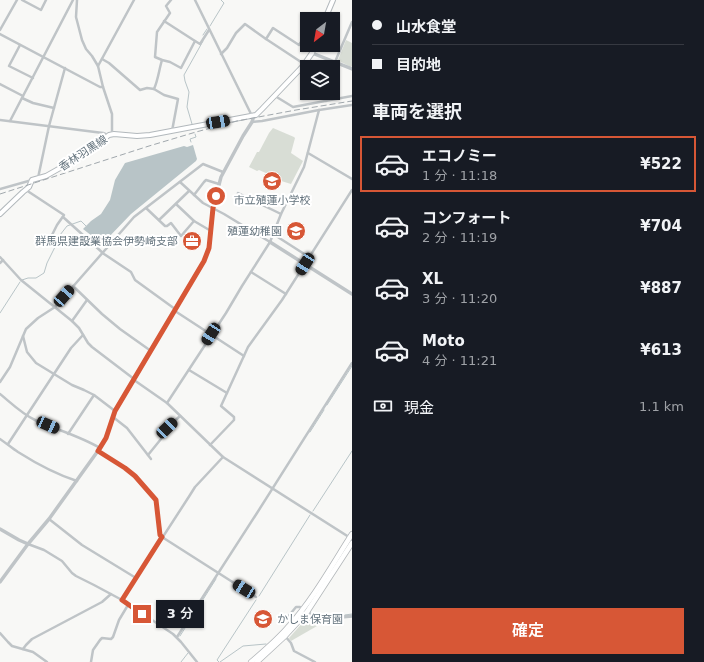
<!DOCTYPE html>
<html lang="ja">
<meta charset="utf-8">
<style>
:root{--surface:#171b24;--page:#242831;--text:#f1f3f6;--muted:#9ea1a6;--line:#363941;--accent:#d75736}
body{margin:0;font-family:"DejaVu Sans","Noto Sans JP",sans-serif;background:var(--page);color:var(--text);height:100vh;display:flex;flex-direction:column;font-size:15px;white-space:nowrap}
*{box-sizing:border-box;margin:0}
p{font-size:13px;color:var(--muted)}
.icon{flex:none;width:22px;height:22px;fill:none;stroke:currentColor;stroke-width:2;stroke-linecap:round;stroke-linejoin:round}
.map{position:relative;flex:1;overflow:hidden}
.drawer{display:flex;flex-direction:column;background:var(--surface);width:352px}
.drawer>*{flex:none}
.top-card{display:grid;align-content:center;height:88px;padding:0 20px;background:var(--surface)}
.needle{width:26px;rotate:211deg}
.fabs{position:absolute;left:300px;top:12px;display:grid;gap:8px}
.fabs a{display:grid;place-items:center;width:40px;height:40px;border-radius:0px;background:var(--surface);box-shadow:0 1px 3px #0004;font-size:20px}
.end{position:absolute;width:18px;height:18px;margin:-9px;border:5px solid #d75736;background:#fff;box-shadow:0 0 0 2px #fff}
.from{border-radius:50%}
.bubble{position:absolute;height:28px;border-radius:0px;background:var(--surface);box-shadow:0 1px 3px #0004;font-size:13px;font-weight:600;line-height:28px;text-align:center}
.car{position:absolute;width:12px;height:24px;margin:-12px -6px;border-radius:5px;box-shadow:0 0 3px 1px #0007;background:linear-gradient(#222 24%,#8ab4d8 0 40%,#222 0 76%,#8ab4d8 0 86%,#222 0)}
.top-card b{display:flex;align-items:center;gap:14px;height:38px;font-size:15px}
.top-card b+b{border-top:1px solid var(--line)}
.top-card i{width:10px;height:10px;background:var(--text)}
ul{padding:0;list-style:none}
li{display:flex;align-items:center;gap:12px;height:56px;margin:0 8px 6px;padding:0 12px;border:2px solid transparent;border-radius:0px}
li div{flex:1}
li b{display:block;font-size:15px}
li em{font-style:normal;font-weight:600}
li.current{border-color:var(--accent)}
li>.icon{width:36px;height:36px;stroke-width:1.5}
h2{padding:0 20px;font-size:18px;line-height:48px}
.pay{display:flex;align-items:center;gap:10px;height:44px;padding:0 20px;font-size:15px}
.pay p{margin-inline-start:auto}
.primary-button{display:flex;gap:8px;margin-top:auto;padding:8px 20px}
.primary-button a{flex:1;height:46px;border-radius:0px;background:var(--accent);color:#fff;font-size:16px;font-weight:600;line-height:46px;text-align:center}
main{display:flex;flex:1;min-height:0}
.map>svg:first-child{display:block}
</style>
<main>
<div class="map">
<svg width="352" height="662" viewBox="0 0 352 662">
<rect width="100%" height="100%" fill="#f8f8f6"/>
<g fill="#d8ddd5">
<polygon points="346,40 352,43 352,66 351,67 339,61 338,60"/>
<polygon points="273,128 294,137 295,138 291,153 303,161 291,184 278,180 277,178 259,170 257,171 249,167 257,152 259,152 269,133"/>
<polygon points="310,619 317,622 317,626 291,641 289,638 305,620"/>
</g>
<polygon fill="#b8c4c7" points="193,145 197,159 196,161 131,214 106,240 103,241 98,237 92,236 83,229 91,221 101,214 110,200 115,180 125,163 184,146 187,147"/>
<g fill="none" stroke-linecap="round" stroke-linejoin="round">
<g stroke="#b8c4c7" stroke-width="1">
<polyline points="210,26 224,3 221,0"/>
<polyline points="203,35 207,29"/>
<polyline points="192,124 187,107 189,92 185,81 184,75 203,41"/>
<polyline points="191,142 190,139 196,137 195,134"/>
<polyline points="22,280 28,278 36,278 44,273 47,263 56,245 60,235 67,226 81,221 86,226"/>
<polyline points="0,313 20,282"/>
<polyline points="327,405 352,366"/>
<polyline points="310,432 324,410"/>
<polyline points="313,511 352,451"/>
<polyline points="259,596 310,515"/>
<polyline points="345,615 352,614"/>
<polyline points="180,636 216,579"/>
<polyline points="181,662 188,653"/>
<polyline points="219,662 217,660 256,600"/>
<polyline points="220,662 243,646 266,644"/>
</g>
<defs>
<g id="secondary">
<polyline points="325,19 333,0"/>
<polyline points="0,214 23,192 29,187 32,180 46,176 76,159 89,151 109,135 114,134 137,136 150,135 256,115 262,109 303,66 312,53 315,45"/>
</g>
<g id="trunk">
<path d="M251 662C264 651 278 639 289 626 314 598 332 565 352 534"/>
<polyline points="257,662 285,636 307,612 352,543"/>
</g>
</defs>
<use href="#secondary" stroke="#b2b8bc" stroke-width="6"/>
<use href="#trunk" stroke="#b3b7ba" stroke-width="6"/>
<g stroke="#bfc4c7" stroke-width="2.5">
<polyline points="22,0 41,10 46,0"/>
<polyline points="77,0 76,17 82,40 86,49 92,56 98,66 103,87 112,114 112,134"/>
<polyline points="171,0 166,6 170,13 157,32 155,57 162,60 170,62 181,68 195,41 200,44 209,30"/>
<polyline points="195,0 252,116"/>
<polyline points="164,21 195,41"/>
<polyline points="0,30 17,0"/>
<polyline points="0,34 100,87 103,87"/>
<polyline points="266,39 304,64"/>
<polyline points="20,45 9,66 33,78"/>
<polyline points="221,54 227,48 236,33 245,24 266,39 273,28 299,45 305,36 307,38"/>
<polyline points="102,59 109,63 140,90 147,88 154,89 164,95 178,99 172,131"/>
<polyline points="98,66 134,0"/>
<polyline points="333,70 335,62 352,22"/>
<polyline points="0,84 23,96"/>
<path d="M154 89C158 80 159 70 162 60"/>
<polyline points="275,96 293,107 352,96"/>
<polyline points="22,98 33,103 54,108"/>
<polyline points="326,101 327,93"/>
<polyline points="0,120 103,133 108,135"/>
<polyline points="10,121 73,0"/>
<polyline points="252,122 262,121 319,110 352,105"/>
<polyline points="308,153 352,179"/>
<polyline points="38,178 49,126 65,68"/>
<polyline points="180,182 203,203 224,214 270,242"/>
<polyline points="0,189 32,180"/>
<polyline points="26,190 64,215 57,225 52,235"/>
<polyline points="238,193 281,214"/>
<polyline points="194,195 204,182 206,180 219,184"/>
<polyline points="176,204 194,221 211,231"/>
<polyline points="146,208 165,226 167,226 171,223 181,236 194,221"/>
<polyline points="63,217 104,254 131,272 135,280 175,309"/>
<polyline points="159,220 189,191"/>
<polyline points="273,234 309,257"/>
<polyline points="0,257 21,280 72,321 79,328 88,343 92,347 134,379"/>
<polyline points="0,263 3,260"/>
<polyline points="251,272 286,294"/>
<polyline points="73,286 102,314 120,329 151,351"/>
<polyline points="175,311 244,356"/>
<polyline points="72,321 87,300"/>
<polyline points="23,336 27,352 36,363 72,385 84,390 94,395 115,411"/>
<polyline points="189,370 227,393"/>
<polyline points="134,380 167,403 223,457 352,539"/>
<polyline points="0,382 10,367 26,329 38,318 55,307 134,217 203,164 223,172"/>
<path d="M0 394C11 403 22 414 35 420 57 430 80 436 100 448"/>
<polyline points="167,403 226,313 242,286 270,242 281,214 304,167 319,110"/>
<polyline points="113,417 127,428 151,459"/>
<polyline points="68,434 94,395"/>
<path d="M0 439C6 443 12 448 18 452 37 464 55 474 77 481"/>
<polyline points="8,444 71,348 83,335"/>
<polyline points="210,445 234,420 234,417 221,406 248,347 282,300 352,190"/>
<polyline points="98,451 125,468 135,476 156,500 161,535 162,537 256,597"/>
<polyline points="148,455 161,439 167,428 180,416"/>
<polyline points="49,519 82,545 136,578"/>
<polyline points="28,544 44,550 62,561 72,573 76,576 94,585 122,600 173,634 181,642 197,662"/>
<polyline points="122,600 190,495 195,487 223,457"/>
<polyline points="285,619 287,618 296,607 300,607 303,609"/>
<polyline points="0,633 8,642 12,646 33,652 47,662"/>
<polyline points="285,636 291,643 294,651 315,662"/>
<polyline points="177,637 257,513 352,363"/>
<polyline points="23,649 26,645 32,639 102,602 111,594"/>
<polyline points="91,662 93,650 100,640 102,638 111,639 113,637 119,620 128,605"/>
</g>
<g stroke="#bfc4c7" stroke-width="3.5">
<polyline points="312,53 352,69"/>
<polyline points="270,242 352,294"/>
<polyline points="0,529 19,540 28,544"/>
<polyline points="0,582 28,544 49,519 100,448 106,438 115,411 204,261 209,248 213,208 221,177 243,136 252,122 254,115"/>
<polyline points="303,609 313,616 320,619 352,616"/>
</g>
<use href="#secondary" stroke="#fff" stroke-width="4"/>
<use href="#trunk" stroke="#fff" stroke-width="4.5"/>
<polyline stroke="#a1a8ad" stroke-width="1" stroke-dasharray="6 3" stroke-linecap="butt" points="0,194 149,146 196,132 237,121 296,110 352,101"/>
</g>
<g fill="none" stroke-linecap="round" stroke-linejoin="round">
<polyline stroke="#d75736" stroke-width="5" points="142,614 122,600 162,537 160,535 156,500 135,476 125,468 98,451 106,438 115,411 204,261 209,248 213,208 216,196"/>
</g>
<defs>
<symbol id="school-disc" viewBox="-11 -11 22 22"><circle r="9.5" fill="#d75736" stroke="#fff"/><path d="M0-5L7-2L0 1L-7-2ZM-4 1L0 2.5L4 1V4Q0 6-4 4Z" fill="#fff"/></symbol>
<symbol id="office-disc" viewBox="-11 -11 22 22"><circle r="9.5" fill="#d75736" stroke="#fff"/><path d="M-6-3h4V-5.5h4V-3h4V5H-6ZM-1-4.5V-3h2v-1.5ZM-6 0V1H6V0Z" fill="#fff"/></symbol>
</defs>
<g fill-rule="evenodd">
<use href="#school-disc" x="261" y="170" width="22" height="22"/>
<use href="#school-disc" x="285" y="220" width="22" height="22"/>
<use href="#office-disc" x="181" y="230" width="22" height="22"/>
<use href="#school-disc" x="252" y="608" width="22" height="22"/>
</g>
<g text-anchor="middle" stroke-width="4" stroke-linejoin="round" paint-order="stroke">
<g font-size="11" fill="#65747e" stroke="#fff">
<text transform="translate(83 153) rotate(-33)" y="4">香林羽黒線</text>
</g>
<g font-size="11" fill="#65747e" stroke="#fff" text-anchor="end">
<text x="272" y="204" text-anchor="middle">市立殖蓮小学校</text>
<text x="282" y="235">殖蓮幼稚園</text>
<text x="178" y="245">群馬県建設業協会伊勢崎支部</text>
<text x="277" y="623" text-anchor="start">かしま保育園</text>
</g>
</g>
</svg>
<div class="fabs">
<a><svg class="needle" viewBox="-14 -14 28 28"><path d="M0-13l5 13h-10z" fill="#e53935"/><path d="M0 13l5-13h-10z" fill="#9ea1a6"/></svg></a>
<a><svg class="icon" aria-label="layers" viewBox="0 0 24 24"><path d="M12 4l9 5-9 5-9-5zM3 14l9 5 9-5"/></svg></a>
</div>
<i class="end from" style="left:216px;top:196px"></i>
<i class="end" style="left:142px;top:614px"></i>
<div class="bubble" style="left:156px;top:600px;width:48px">3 分</div>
<i class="car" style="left:218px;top:122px;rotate:80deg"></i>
<i class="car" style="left:305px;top:264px;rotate:213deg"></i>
<i class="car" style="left:64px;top:296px;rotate:41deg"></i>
<i class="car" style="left:211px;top:334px;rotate:213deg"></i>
<i class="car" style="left:48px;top:425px;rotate:114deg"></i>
<i class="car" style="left:167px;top:428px;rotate:46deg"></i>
<i class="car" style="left:244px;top:589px;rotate:302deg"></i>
</div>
<section class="drawer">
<div class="top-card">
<b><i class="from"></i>山水食堂</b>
<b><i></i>目的地</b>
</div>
<h2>車両を選択</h2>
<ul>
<li class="current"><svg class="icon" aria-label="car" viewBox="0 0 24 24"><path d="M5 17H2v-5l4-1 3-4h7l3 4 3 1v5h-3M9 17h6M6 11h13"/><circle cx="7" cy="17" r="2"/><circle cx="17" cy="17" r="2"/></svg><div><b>エコノミー</b><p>1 分 · 11:18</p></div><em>¥522</em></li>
<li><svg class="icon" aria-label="car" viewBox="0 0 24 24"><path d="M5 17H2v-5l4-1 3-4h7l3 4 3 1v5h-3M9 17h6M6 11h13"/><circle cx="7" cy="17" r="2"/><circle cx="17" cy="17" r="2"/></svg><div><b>コンフォート</b><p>2 分 · 11:19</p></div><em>¥704</em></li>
<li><svg class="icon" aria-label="car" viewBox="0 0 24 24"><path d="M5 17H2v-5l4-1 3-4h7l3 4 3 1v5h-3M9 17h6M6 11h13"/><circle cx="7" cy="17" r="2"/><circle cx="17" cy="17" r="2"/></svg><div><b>XL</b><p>3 分 · 11:20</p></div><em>¥887</em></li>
<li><svg class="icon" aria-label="car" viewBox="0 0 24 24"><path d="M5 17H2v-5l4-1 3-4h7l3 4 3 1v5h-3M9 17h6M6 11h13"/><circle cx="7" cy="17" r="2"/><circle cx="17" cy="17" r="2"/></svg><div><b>Moto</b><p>4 分 · 11:21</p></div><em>¥613</em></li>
</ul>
<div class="pay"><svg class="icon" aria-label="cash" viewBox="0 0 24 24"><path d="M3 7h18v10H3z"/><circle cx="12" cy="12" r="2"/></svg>現金<p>1.1 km</p></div>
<div class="primary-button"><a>確定</a></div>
</section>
</main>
